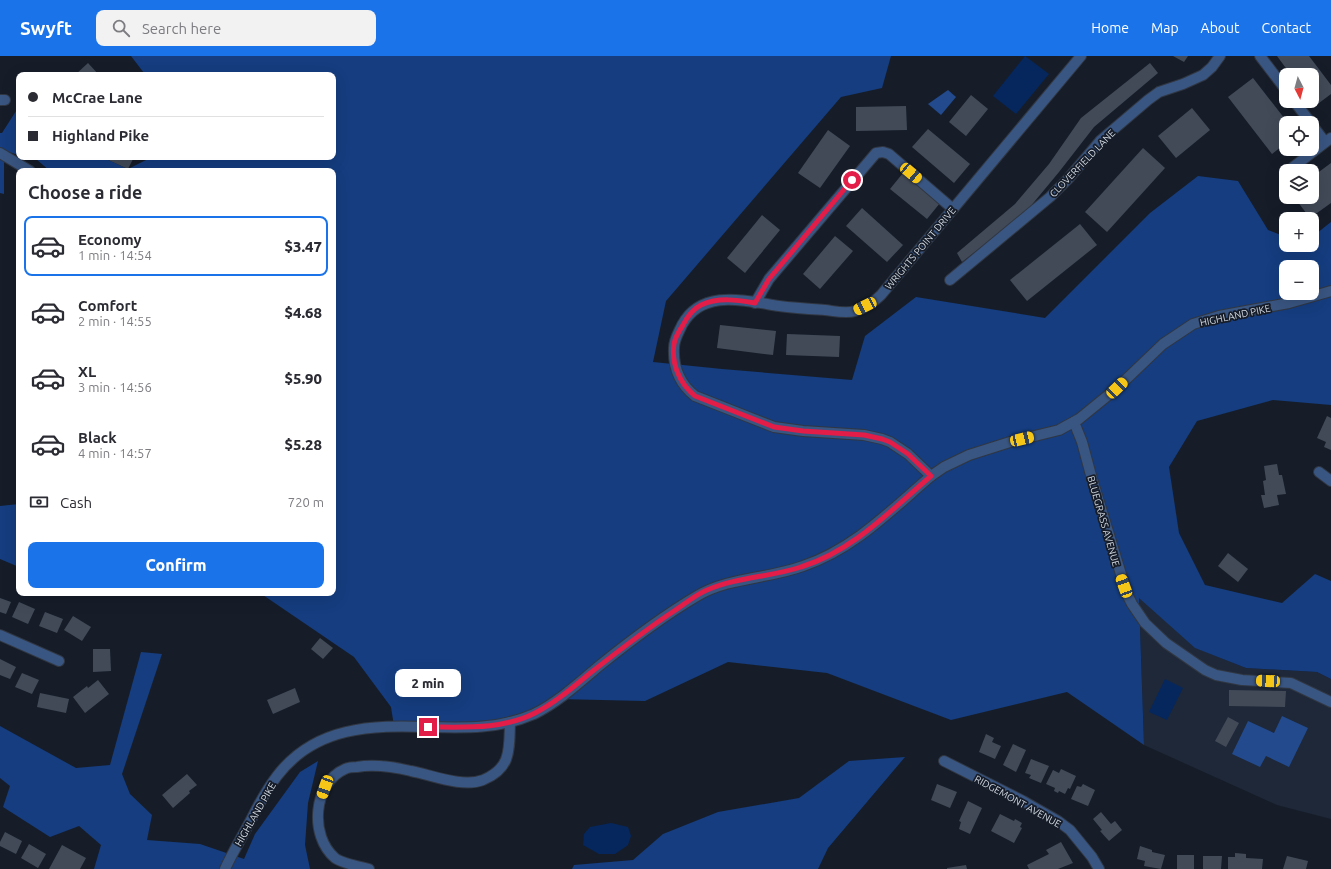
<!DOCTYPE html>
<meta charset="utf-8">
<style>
:root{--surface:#fff;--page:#f2f2f3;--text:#2b2b33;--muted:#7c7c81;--line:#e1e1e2;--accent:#1a73e8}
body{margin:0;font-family:Ubuntu,sans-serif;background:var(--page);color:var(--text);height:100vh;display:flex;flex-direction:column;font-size:15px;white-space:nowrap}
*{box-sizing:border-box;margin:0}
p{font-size:13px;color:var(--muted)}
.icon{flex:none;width:22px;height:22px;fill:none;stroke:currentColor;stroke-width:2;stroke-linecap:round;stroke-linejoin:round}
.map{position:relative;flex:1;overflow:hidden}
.drawer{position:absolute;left:16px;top:112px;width:320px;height:428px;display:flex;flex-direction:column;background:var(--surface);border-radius:8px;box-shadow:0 4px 16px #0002}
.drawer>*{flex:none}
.banner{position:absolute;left:16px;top:16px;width:320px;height:88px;border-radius:8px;box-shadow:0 4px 16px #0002;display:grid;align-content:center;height:88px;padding:0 12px;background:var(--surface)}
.needle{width:26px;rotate:174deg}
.fabs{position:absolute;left:1279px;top:12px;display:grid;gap:8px}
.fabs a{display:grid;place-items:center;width:40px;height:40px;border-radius:8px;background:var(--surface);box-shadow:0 4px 16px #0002;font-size:20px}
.end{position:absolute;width:18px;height:18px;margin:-9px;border:5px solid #e11d48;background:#fff;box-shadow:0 0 0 2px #fff}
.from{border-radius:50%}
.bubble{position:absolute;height:28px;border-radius:8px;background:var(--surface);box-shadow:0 4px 16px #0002;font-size:13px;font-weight:800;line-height:28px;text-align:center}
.car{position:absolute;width:12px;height:24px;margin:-12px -6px;border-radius:5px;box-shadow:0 0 3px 1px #0007;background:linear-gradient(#f5c518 24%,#345 0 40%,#f5c518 0 76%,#345 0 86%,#f5c518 0)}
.banner b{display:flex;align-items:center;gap:14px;height:38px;font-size:15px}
.banner b+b{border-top:1px solid var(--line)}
.banner i{width:10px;height:10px;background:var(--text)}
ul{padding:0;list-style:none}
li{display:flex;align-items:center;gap:12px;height:60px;margin:0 8px 6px;padding:0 4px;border:2px solid transparent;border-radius:8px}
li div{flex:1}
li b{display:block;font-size:15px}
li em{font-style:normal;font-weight:800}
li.active{border-color:var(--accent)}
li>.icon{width:36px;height:36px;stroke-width:1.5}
h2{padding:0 12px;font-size:18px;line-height:48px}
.pay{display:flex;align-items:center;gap:10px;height:44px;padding:0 12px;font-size:15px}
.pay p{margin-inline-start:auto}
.button{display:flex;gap:8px;margin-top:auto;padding:8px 12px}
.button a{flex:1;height:46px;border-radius:8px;background:var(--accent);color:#fff;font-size:16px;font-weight:800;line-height:46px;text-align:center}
header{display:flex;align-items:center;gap:24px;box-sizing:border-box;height:56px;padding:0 20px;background:var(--accent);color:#fff}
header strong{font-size:19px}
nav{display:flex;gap:22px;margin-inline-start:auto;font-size:14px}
.search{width:280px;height:36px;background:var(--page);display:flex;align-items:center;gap:10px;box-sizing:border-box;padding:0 14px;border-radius:8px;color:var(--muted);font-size:15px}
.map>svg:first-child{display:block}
</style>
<header>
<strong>Swyft</strong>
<div class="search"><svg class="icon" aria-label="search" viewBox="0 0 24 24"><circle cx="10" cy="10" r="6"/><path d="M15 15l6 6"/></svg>Search here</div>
<nav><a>Home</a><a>Map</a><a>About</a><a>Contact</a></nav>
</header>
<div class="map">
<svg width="1331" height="813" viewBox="0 0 1331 813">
<rect width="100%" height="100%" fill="#161d29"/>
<polygon fill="#1e2838" points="1139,541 1196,592 1246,612 1317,616 1331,623 1331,763 1277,749 1144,689"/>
<g fill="#05275d">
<polygon points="1025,0 1049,18 1016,58 993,40"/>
<polygon points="1165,623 1183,632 1167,664 1149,656"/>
<polygon points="611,767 628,771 631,780 628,789 615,798 599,798 583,789 584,778 590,771"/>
</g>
<g fill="#153d7f" fill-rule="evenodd">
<path d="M131 0H891L882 32 841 41 666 245 653 306 722 313 852 324 865 280 916 241 1045 262 1150 157 1198 120 1238 125 1268 174 1286 181V189H1312V181L1331 166V349L1273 344 1197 365 1169 411 1179 477 1205 529 1282 547 1315 518 1331 525V623L1317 616 1246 612 1195 592 1139 542 1144 689 1067 636 951 664 827 617 728 606 645 645 558 643 510 666 394 670 391 651 354 601 260 537H333V115H50L36 103 27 101H102L128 113 152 101H333V19H143L144 17ZM1286 211H1312V237H1286Z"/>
<polygon points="18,52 19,99 8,96 4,105 4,138 0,137 0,77 2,77"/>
<polygon points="19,448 19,511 0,503 0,450"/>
<polygon points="141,596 162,598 122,718 130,738 152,759 147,784 200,788 244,803 255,778 300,716 318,705 308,747 305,789 310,813 94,813 101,789 79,770 50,781 3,751 10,730 0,722 0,670 76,712 110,709"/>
<polygon points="905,701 828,792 818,813 572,813 574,809 633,804 663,778 718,756 799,742 849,705"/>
</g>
<g fill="#224a8d">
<polygon points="948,34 956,41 941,59 928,48"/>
<polygon points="1282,660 1308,672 1289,711 1266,700 1260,711 1232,698 1248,665 1274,677"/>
</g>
<g fill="#424a58">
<polygon points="1173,0 1188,0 1184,6"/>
<polygon points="1277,0 1309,0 1331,29 1331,38 1315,50 1312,46 1312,19 1291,19"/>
<polygon points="88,7 99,19 75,19"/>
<polygon points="1150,7 1158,17 1094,71 1059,116 1025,157 962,206 957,197 1015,148 1049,108 1081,62"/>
<polygon points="1253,22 1288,67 1286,67 1286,87 1272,98 1228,41"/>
<polygon points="971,39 988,53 966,80 949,66"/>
<polygon points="906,50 907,74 856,75 856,51"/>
<polygon points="1192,52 1210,74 1176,102 1158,80"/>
<polygon points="928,73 970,108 954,127 912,91"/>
<polygon points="828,74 850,90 820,132 798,117"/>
<polygon points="1143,92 1165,112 1107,176 1085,156"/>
<polygon points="102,101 134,101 128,113"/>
<polygon points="1331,107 1331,147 1310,162 1294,141 1312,141 1312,121"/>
<polygon points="903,117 940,147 927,163 890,133"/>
<polygon points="862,152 903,189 887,206 846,170"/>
<polygon points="762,159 780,174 745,217 727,202"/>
<polygon points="1080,168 1097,189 1027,245 1010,224"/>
<polygon points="835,180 853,195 820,233 803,218"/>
<polygon points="720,269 776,275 773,299 717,292"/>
<polygon points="787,278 840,280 839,301 786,299"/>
<polygon points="1327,360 1331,362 1331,394 1324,391 1326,386 1317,382"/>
<polygon points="1277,408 1279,419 1282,419 1286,438 1277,439 1279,449 1264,452 1261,439 1265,439 1263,425 1266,424 1264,410"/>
<polygon points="1228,497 1248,513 1238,526 1218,510"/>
<polygon points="0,542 11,546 6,558 0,556"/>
<polygon points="19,546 35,553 28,568 12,561"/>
<polygon points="45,556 63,563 57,577 39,570"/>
<polygon points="73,560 91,571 82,585 64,574"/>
<polygon points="320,582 333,592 323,603 311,593"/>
<polygon points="93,593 110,593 111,615 93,616"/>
<polygon points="0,603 16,611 10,623 0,619"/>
<polygon points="22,617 39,624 32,638 15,631"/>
<polygon points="98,624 109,638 85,657 73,641 87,630 88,632"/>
<polygon points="295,632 300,646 273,658 267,644"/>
<polygon points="1229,634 1286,635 1285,651 1229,650"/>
<polygon points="40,637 69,643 66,657 37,651"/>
<polygon points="1228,661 1239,667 1226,691 1215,685"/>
<polygon points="986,678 994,682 992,686 1001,690 995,703 979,696"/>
<polygon points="1013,688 1026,694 1016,716 1003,709"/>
<polygon points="1031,703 1049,710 1041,727 1029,722 1031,719 1025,717"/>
<polygon points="1061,713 1076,720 1070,733 1068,732 1065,738 1059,735 1058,737 1054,735 1055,732 1046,728 1053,714 1059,717"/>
<polygon points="187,718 197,729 189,735 190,737 173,752 162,739"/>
<polygon points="937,728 957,736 950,752 931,744"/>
<polygon points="1083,728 1095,734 1088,750 1071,743 1077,730 1081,731"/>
<polygon points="968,745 982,752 970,778 959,773 961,766 959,765"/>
<polygon points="1101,756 1111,768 1115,765 1122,774 1109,785 1100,775 1102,774 1093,763"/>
<polygon points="1000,758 1014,765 1015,763 1022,767 1020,771 1022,772 1014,787 991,775"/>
<polygon points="5,776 22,785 16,798 0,790 0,786"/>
<polygon points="1061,786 1073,807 1058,813 1029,813 1027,809 1049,798 1046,794"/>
<polygon points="29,788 46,798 38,812 21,802"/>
<polygon points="62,789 86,802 80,813 49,813"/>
<polygon points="1140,790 1152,794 1152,796 1165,799 1161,813 1144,810 1145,805 1137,803"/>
<polygon points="1235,797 1246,798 1246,802 1263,803 1262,813 1228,813 1228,801 1235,801"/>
<rect x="1177" y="799" width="17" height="14"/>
<polygon points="1203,800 1222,800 1221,813 1203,813"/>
<polygon points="1287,800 1308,805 1306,813 1283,813"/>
<polygon points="966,809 967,813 947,813 947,812"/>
</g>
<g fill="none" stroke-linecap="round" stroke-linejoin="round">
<defs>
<g id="minor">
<polyline points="1260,0 1286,34"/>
<polyline points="0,44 5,44"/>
<polyline points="1294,45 1311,67"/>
<polyline points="1312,69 1325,86"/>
<polyline points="0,97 30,115"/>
<polyline points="1288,115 1331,82"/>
<polyline points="950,224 1050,141 1068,123 1101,84 1148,44 1159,36 1183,28 1203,19 1212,11 1220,0"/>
<polyline points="755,247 769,223 876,97 883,96 889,98 953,153"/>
<polyline points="1074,366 1082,386 1092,423 1127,538 1132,548 1145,567 1166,587 1205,614 1216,619 1242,624 1291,627 1331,646"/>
<polyline points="1319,416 1331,425"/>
<path d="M931 420 908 398 890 386 882 383 864 379 803 375 774 371 695 340C680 328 673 311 674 292 674 283 679 276 682 269 702 232 746 245 779 250 794 252 810 253 825 254 834 255 846 258 855 255 865 252 874 246 881 239L1081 0"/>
<polyline points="0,579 59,605"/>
<polyline points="944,705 1023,745 1058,765 1070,774 1092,801 1099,813"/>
<path d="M369 813C361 811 341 807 335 802 309 780 313 727 345 713 349 711 353 711 357 711 375 708 394 711 411 715 432 719 462 732 483 724 512 712 509 693 510 666"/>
</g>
<path id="tertiary" d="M225 813C233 795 244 778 253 760 260 746 268 732 277 720 315 670 372 669 429 671 465 672 500 673 534 658 557 647 580 626 599 610 630 585 663 560 697 540 729 521 768 523 803 510 854 493 891 454 931 420L944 411 969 399 1010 386 1059 374 1079 363 1117 332 1163 288 1193 268 1219 260 1289 247 1331 235"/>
</defs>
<use href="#minor" stroke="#303742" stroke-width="12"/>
<use href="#tertiary" stroke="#303742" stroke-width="12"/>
<use href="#minor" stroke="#395581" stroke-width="10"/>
<use href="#tertiary" stroke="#395581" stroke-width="10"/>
</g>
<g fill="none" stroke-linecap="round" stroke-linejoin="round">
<path stroke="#e11d48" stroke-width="5" d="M428 671C464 671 502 674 535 657 555 647 572 632 589 618 617 596 645 574 674 555 685 548 695 539 707 534 737 521 771 521 801 511 853 495 891 454 931 420L908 398 890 386 882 383 864 379 803 375 774 371 695 340C680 328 671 308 674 288 675 281 679 275 683 269 687 261 693 253 701 249 719 241 737 244 755 247L769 223 852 124"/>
</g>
<g text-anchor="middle" stroke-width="3.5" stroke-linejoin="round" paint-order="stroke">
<g font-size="10" fill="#d1d7df" stroke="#161d29">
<text transform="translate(1082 107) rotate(-46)" y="4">CLOVERFIELD LANE</text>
<text transform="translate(920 192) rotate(-50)" y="4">WRIGHTS POINT DRIVE</text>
<text transform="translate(1235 259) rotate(-12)" y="4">HIGHLAND PIKE</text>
<text transform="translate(1104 465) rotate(74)" y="4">BLUEGRASS AVENUE</text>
<text transform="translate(1018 745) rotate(29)" y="4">RIDGEMONT AVENUE</text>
<text transform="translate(255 758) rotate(-60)" y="4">HIGHLAND PIKE</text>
</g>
</g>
</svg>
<div class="fabs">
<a><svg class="needle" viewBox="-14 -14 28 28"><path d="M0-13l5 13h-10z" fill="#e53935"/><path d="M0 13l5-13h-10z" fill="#7c7c81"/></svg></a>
<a><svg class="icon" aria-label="locate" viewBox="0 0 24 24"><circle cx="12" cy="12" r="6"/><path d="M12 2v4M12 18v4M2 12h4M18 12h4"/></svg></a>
<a><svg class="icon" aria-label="layers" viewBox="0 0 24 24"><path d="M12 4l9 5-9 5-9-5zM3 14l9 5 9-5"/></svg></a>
<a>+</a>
<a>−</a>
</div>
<i class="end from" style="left:852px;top:124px"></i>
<i class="end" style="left:428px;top:671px"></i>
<div class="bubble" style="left:395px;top:613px;width:66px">2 min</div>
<i class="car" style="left:911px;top:117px;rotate:130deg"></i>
<i class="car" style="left:865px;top:250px;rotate:244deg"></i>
<i class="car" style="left:1117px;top:332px;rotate:46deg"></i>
<i class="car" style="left:1022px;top:383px;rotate:77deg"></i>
<i class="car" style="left:1124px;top:530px;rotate:340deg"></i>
<i class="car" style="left:1268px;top:625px;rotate:273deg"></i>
<i class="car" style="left:325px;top:731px;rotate:200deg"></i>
<div class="banner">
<b><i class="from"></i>McCrae Lane</b>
<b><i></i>Highland Pike</b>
</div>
<section class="drawer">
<h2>Choose a ride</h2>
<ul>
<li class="active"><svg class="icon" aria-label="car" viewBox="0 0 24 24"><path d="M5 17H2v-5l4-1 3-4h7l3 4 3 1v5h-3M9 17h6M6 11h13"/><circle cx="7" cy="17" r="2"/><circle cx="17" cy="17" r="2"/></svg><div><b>Economy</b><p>1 min · 14:54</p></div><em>$3.47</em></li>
<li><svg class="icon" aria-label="car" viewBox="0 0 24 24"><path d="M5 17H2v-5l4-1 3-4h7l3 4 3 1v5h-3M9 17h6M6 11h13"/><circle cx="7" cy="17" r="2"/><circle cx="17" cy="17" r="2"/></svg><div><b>Comfort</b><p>2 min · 14:55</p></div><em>$4.68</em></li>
<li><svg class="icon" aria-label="car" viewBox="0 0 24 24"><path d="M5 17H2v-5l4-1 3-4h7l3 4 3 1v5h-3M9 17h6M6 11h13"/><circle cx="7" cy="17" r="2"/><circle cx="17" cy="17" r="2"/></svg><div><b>XL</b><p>3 min · 14:56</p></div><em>$5.90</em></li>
<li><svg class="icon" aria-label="car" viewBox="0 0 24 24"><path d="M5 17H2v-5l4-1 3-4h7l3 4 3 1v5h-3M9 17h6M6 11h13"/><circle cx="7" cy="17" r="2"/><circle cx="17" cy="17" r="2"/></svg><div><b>Black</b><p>4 min · 14:57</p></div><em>$5.28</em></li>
</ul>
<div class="pay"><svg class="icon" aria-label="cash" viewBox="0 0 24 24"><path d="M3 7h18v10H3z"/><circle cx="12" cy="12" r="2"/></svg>Cash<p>720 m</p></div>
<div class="button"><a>Confirm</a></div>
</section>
</div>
